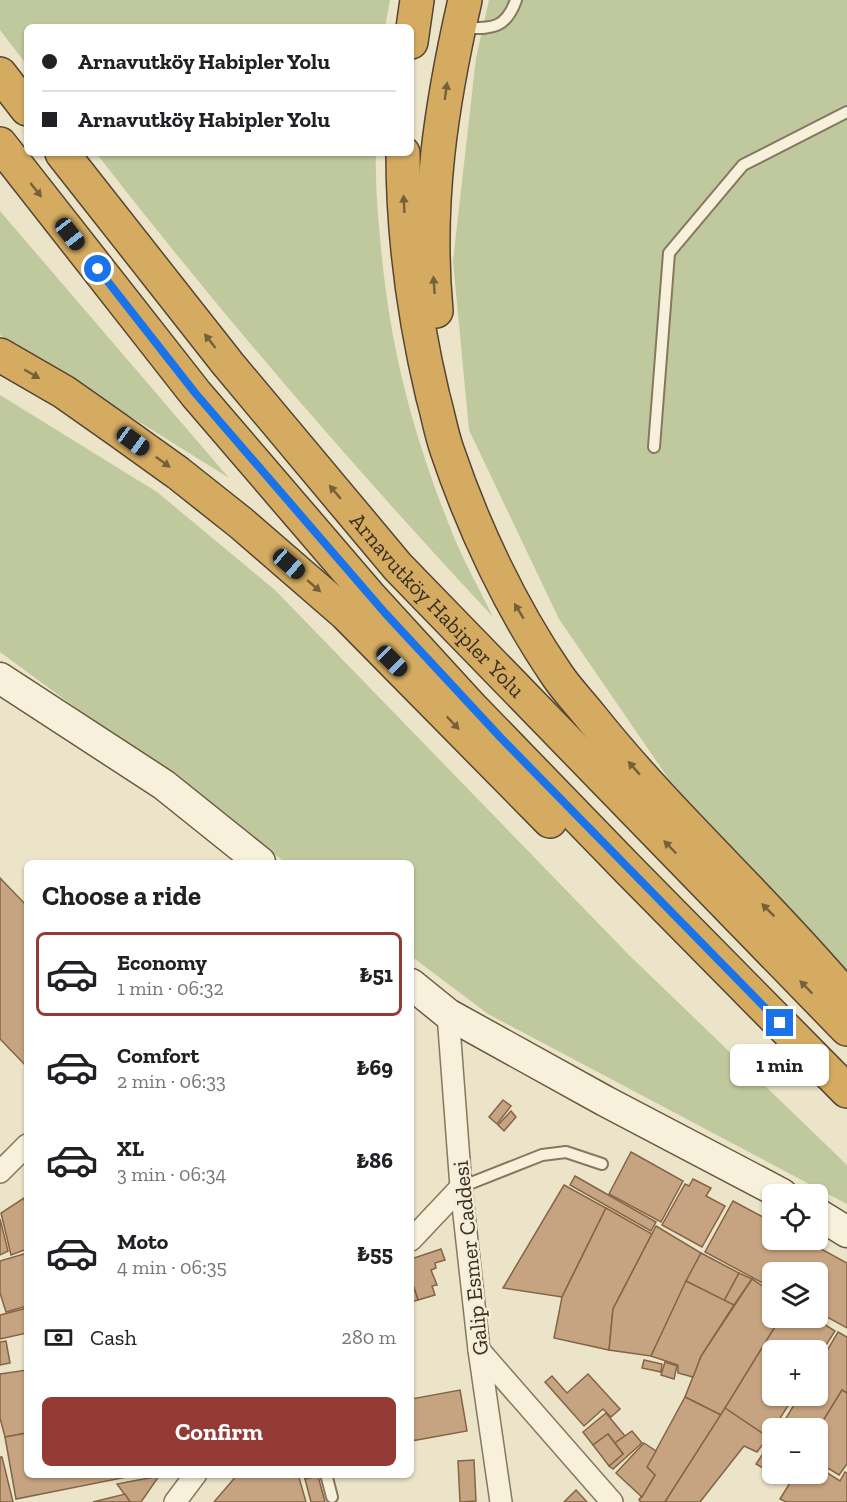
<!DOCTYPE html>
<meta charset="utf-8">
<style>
:root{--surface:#fff;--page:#f2f2f2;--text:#202124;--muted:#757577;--line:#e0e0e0;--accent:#923a33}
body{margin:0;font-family:"Zilla Slab",serif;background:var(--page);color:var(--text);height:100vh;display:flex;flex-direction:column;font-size:22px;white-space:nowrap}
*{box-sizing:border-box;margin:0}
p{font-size:20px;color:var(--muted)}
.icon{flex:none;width:33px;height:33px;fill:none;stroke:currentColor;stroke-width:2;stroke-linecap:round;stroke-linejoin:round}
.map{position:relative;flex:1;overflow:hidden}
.drawer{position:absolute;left:24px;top:860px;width:390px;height:618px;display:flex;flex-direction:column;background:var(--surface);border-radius:9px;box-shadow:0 2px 4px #0004}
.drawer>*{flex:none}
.guide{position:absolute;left:24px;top:24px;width:390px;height:132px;border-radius:9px;box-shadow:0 2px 4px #0004;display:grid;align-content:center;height:132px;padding:0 18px;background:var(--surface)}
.fabs{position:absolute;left:762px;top:1184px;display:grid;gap:12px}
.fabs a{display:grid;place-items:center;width:66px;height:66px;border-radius:9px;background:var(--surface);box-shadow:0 2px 4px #0004;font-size:30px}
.end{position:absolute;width:27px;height:27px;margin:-14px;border:8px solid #1a73e8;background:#fff;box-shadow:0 0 0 3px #fff}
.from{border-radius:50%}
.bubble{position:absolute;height:42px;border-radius:9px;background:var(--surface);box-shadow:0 2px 4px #0004;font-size:20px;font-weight:700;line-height:42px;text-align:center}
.car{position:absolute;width:18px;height:36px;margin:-18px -9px;border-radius:8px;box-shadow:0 0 4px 2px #0007;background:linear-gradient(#222 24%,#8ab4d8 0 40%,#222 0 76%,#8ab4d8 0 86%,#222 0)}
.guide b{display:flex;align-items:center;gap:21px;height:57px;font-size:22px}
.guide b+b{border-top:2px solid var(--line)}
.guide i{width:15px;height:15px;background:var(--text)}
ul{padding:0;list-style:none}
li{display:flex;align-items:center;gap:18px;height:84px;margin:0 12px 9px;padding:0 6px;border:3px solid transparent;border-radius:9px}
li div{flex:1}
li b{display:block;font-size:22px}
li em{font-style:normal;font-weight:700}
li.active{border-color:var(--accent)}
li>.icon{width:54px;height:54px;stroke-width:1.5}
h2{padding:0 18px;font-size:27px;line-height:72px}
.pay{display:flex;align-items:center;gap:15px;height:66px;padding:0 18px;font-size:22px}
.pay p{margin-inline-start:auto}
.action{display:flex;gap:12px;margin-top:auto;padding:12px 18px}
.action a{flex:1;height:69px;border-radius:9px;background:var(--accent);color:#fff;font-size:24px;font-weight:700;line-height:69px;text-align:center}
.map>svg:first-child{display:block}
</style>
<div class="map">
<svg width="847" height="1502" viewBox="0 0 847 1502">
<rect width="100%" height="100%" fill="#ece4c9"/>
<g fill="#c0c99d">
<polygon points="0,0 390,0 385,27 27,27 27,65 0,30"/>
<polygon points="489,0 847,0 847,972 670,781 559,619 469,430 453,261 476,58"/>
<path d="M96 153H376C375 185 378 216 381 248 390 346 412 431 448 522 460 555 478 586 493 617 354 468 221 314 96 153Z"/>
<polygon points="0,211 229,478 0,335"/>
<polygon points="0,395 157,492 275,590 629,955 847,1165 847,1204 488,1014 411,956 411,862 285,862 0,652"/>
</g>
<g fill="#c7a481" stroke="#846446" stroke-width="1.5">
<polygon points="0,878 27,906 27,1067 0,1039"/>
<polygon points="503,1100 511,1106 497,1124 489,1117"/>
<polygon points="511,1111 516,1117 504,1131 498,1125"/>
<polygon points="631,1152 683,1181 661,1222 609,1194"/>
<polygon points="575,1176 656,1222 651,1231 570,1185"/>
<polygon points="693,1179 711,1188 706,1196 725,1206 702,1247 662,1225 685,1184 689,1186"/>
<polygon points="564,1185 606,1208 562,1297 503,1288"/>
<polygon points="24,1198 27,1213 27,1249 11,1255 1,1213"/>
<polygon points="733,1201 772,1222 772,1239 803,1239 847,1263 847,1328 818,1312 818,1272 772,1272 772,1288 705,1252"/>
<polygon points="606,1208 652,1234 613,1309 609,1350 554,1338 562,1297"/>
<polygon points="0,1219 8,1251 0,1255"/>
<polygon points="656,1226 701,1253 651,1356 609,1350 613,1309"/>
<polygon points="441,1249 445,1260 435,1263 436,1268 431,1270 437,1285 432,1286 435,1295 418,1300 411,1279 411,1259"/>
<polygon points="27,1253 27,1306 6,1312 0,1293 0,1261"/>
<polygon points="701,1253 739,1273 724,1301 686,1281"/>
<polygon points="739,1273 752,1279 734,1305 724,1301"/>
<polygon points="411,1279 418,1300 411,1302"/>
<polygon points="752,1279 772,1292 772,1317 781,1317 721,1415 685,1397 701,1356"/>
<polygon points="686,1281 734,1305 701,1356 693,1377 678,1373 678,1365 651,1356"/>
<polygon points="27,1308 27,1333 0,1339 0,1315"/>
<polygon points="781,1317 813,1317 835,1331 818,1358 818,1350 772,1350 772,1395 795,1395 768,1437 725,1408"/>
<polygon points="838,1332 847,1337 847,1393 842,1390 818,1429 827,1435 818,1448 818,1428 780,1428 800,1395 818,1395 818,1366"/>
<polygon points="6,1341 10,1363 0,1365 0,1342"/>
<polygon points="644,1360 662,1364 661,1372 642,1368"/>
<polygon points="665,1362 677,1366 674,1379 661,1375"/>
<polygon points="27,1370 27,1433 5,1437 0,1418 0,1374"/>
<polygon points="588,1374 620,1409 611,1417 603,1409 584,1426 545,1382 552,1376 567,1393"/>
<polygon points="460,1390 467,1431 411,1441 411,1399"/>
<polygon points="842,1390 847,1393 847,1464 839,1475 818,1462 818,1448 827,1435 818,1429"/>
<polygon points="685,1397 721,1415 665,1502 641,1502 639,1500 655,1475 647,1467"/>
<polygon points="725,1408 768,1437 757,1452 744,1446 700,1502 665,1502"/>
<polygon points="606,1413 625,1436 615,1443 608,1434 593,1445 583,1432"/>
<polygon points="632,1431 642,1443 613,1469 609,1466 623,1454 615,1443"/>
<polygon points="27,1433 27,1474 127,1474 127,1477 16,1499 5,1437"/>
<polygon points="608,1434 623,1454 609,1466 593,1445"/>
<polygon points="644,1443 656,1451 647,1467 655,1475 642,1497 616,1473"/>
<polygon points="770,1443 772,1444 772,1473 787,1473 783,1480 756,1464"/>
<polygon points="0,1457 2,1457 13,1502 0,1502"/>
<polygon points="474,1460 476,1501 460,1502 458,1461"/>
<polygon points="818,1467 840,1481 845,1472 847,1473 847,1502 786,1502 780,1499 796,1473 818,1473"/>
<polygon points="238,1474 298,1474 306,1502 214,1502"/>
<polygon points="304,1474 318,1474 318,1476 305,1479"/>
<polygon points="159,1476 141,1502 130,1502 117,1484"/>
<polygon points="318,1476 325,1502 311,1502 305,1479"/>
<polygon points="576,1490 587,1502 564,1502"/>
<polygon points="125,1494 130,1502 93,1502"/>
</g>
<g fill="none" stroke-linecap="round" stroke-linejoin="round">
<defs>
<g id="lane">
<path d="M462 28C490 28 505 31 516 0"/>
<polyline points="654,447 669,253 743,165 847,112"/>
<polyline points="461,1187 542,1155 566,1152 602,1164"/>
<polyline points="326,1474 332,1497"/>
</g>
<g id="street">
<polyline points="448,1014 461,1187 479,1350 501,1502"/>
<polyline points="0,1172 27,1145"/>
<polyline points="411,1240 461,1187"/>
<polyline points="479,1350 612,1502"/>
<polyline points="175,1502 196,1474"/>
</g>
<g id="secondary">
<polyline points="0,678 164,785 260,862"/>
<polyline points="411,984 448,1014 605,1101 782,1194"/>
<polyline points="818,1214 847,1232"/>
</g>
<g id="highway">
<polyline points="411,42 417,0"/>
<polyline points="0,74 27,109"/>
<polyline points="0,144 196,394 371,598 469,705 629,870 847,1091"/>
<path id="s1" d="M62 153 228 364 398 567 847 1029"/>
<path d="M403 153C403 235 414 317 433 397 438 414 441 433 447 450 473 527 511 608 557 675 567 690 580 703 591 717 669 815 763 898 844 994L847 1001"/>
<path d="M436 311C426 203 441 105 465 0"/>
<polyline points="0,355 64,392 118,430 178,473 241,523 346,614 550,821"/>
</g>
</defs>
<use href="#lane" stroke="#87775f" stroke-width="14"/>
<use href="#street" stroke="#87775f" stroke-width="24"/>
<use href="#secondary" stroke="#695942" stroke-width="33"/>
<use href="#highway" stroke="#554532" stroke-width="36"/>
<use href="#lane" stroke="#f7f1dc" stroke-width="10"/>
<use href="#street" stroke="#f7f1dc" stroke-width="21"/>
<use href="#secondary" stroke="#f7f1dc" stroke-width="30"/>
<use href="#highway" stroke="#d4ab60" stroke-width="33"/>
</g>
<defs><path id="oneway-solid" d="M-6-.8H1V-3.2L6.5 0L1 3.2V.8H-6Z" transform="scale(1.5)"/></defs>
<g fill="#76603a">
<use href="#oneway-solid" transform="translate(446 91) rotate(-82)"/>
<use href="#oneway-solid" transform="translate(36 190) rotate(52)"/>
<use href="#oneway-solid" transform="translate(404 204) rotate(-93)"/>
<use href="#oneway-solid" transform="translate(434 285) rotate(-94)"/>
<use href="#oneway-solid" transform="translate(210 341) rotate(-128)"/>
<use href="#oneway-solid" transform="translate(32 374) rotate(30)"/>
<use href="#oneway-solid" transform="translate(163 462) rotate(36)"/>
<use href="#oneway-solid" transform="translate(335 492) rotate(-130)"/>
<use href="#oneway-solid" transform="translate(314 586) rotate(41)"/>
<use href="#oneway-solid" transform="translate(519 611) rotate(-121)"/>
<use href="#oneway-solid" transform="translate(453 723) rotate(46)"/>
<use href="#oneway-solid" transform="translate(634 768) rotate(-131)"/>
<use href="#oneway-solid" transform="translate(670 847) rotate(-134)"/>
<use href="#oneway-solid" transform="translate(768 910) rotate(-135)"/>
<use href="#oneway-solid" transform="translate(806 987) rotate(-134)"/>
</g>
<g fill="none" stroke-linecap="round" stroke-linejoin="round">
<polyline stroke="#1a73e8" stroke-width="8" points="98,269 196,394 385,613 501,738 780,1023"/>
</g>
<g text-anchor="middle" stroke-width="5" stroke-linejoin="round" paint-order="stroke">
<g font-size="22" fill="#382e21" stroke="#f4eed8">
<text dy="8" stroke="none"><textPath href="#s1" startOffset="588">Arnavutköy Habipler Yolu</textPath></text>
<text transform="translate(470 1258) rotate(-96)" y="8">Galip Esmer Caddesi</text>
</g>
</g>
</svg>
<div class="fabs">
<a><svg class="icon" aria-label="locate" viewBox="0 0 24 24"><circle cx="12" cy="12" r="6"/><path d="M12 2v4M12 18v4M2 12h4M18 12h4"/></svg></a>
<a><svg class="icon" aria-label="layers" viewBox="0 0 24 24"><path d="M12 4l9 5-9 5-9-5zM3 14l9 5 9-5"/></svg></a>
<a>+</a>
<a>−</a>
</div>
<i class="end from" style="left:98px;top:269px"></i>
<i class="end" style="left:780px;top:1023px"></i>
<div class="bubble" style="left:730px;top:1044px;width:99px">1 min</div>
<i class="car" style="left:70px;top:234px;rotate:142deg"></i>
<i class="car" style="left:133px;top:441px;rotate:126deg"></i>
<i class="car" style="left:289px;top:564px;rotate:131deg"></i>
<i class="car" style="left:392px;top:661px;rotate:135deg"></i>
<div class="guide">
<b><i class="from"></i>Arnavutköy Habipler Yolu</b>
<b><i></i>Arnavutköy Habipler Yolu</b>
</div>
<section class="drawer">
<h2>Choose a ride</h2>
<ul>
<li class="active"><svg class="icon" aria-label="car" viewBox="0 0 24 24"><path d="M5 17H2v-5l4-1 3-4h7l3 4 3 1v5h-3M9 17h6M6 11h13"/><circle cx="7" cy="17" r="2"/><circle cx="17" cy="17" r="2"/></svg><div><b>Economy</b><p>1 min · 06:32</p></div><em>₺51</em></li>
<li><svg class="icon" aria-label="car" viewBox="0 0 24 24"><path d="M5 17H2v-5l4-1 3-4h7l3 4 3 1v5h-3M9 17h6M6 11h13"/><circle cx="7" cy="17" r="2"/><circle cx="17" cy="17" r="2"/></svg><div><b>Comfort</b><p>2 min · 06:33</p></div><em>₺69</em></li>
<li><svg class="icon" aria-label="car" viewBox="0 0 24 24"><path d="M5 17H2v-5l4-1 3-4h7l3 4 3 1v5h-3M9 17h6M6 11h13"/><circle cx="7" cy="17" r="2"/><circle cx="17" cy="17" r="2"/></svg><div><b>XL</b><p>3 min · 06:34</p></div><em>₺86</em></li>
<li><svg class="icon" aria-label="car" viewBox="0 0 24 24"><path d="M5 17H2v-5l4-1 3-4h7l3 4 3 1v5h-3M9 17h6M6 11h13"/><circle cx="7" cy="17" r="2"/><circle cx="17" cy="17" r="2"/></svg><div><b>Moto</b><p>4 min · 06:35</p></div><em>₺55</em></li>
</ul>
<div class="pay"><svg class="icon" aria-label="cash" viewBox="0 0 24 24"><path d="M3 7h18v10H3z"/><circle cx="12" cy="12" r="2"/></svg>Cash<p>280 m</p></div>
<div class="action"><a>Confirm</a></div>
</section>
</div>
